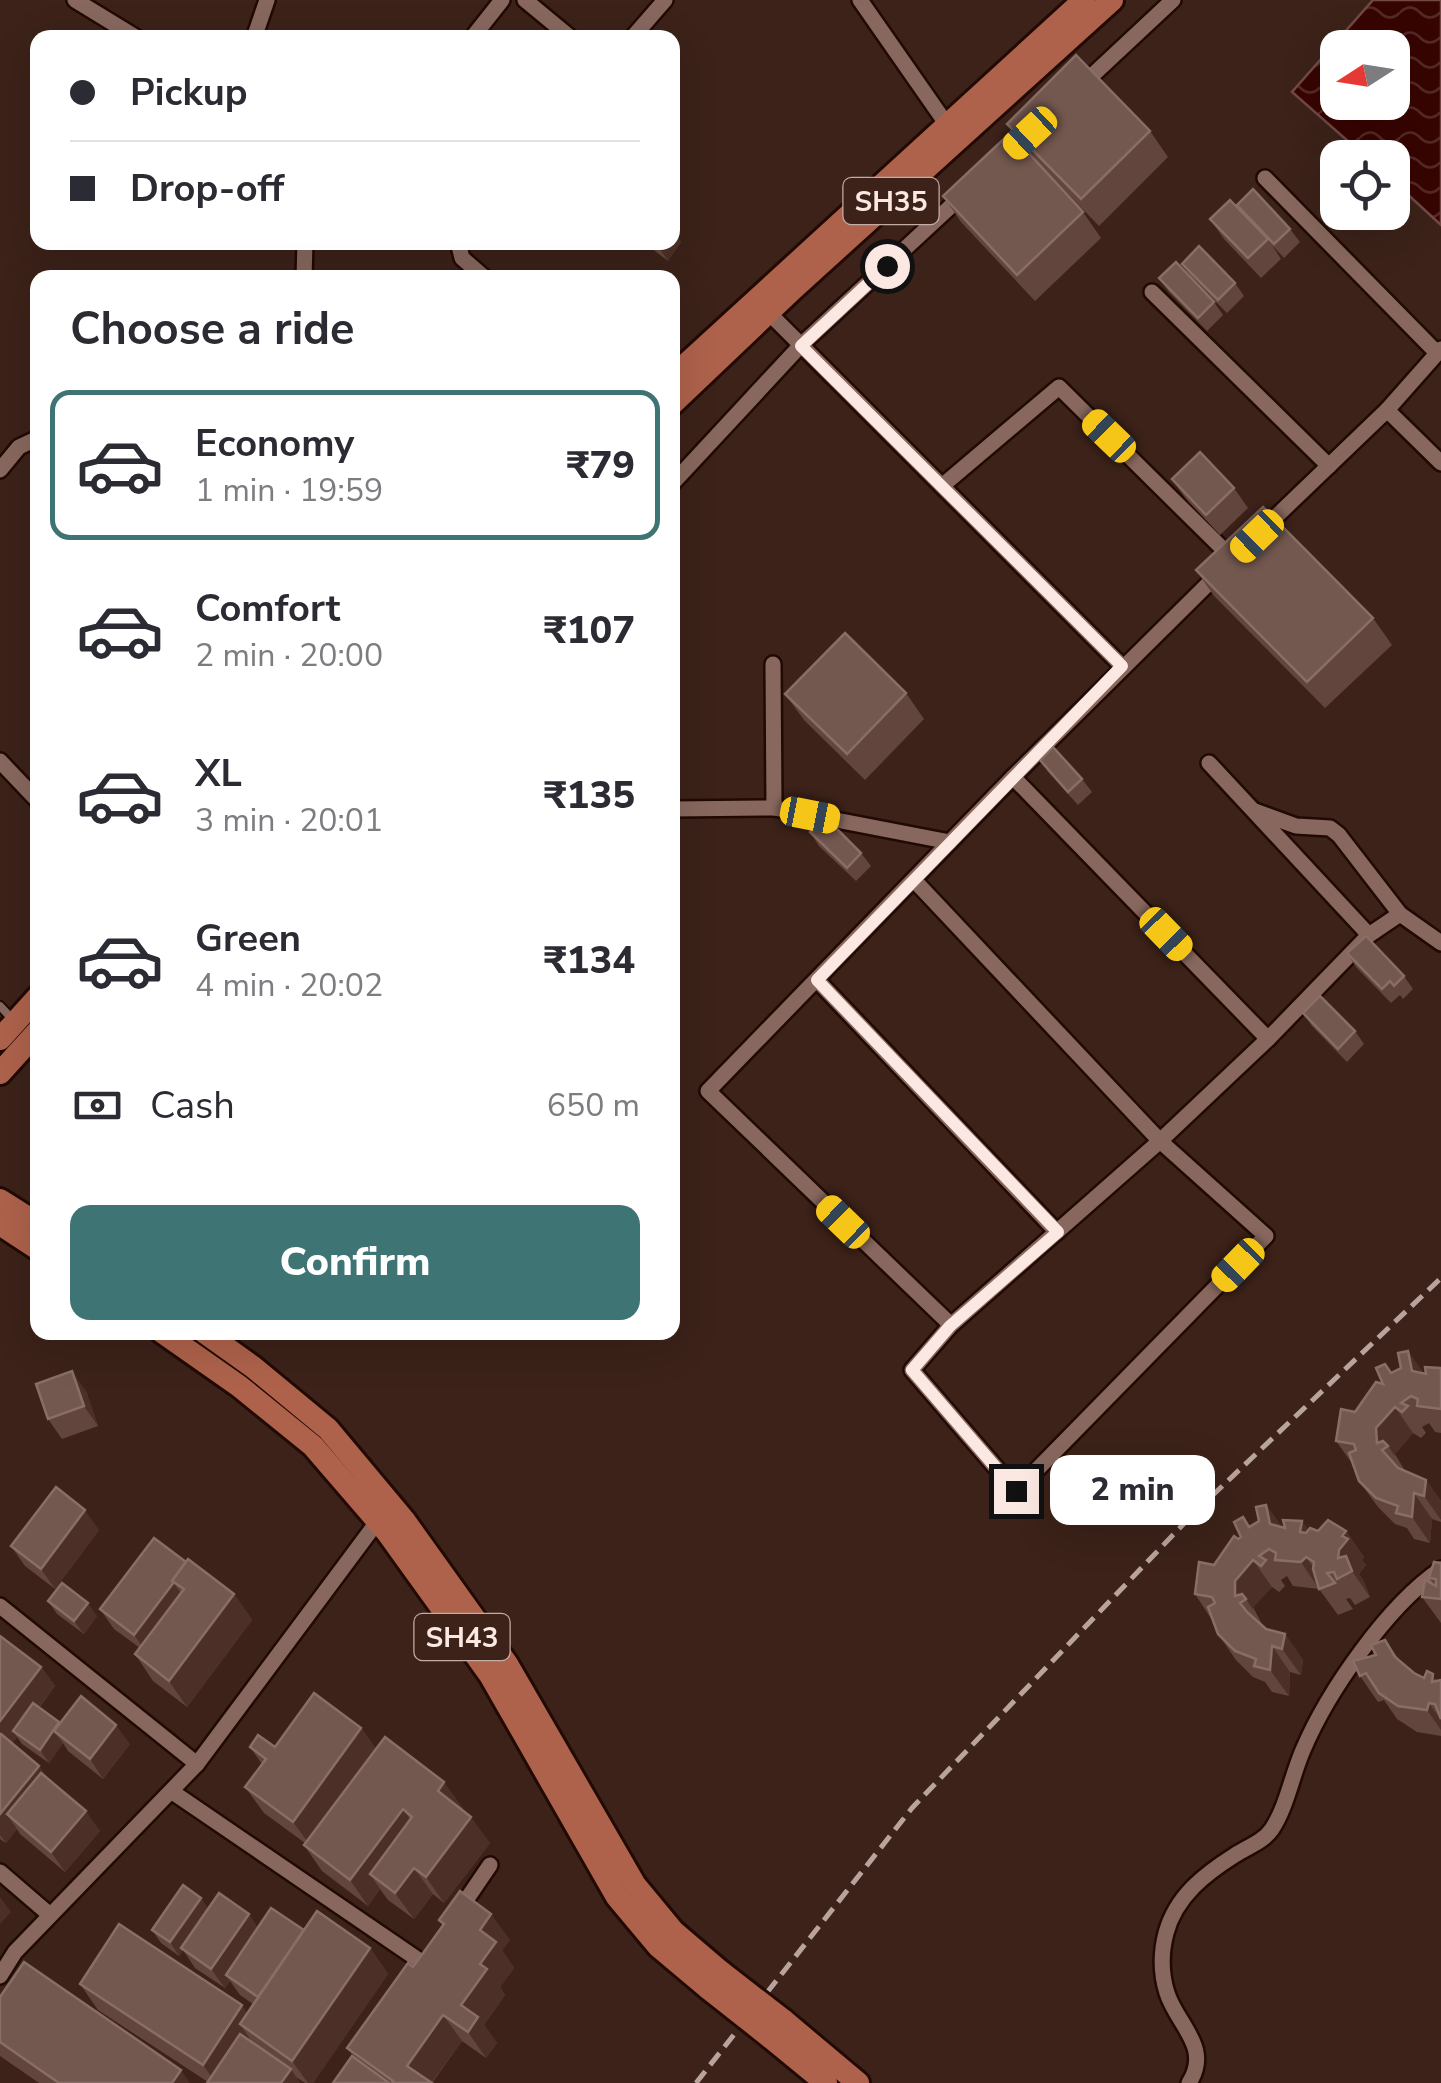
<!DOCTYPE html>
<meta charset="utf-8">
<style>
:root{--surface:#fff;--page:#f7f7f7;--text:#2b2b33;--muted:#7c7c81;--line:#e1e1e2;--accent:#3e7474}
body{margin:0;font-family:"Nunito Sans",sans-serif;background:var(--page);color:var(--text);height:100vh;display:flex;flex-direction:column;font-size:38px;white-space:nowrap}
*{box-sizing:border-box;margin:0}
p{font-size:32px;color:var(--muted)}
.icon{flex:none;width:55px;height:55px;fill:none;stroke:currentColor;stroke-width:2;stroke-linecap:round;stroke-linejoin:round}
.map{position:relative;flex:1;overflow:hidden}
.sheet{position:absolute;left:30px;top:270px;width:650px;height:1070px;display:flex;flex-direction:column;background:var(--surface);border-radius:20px;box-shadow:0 10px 40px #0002}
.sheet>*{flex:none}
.banner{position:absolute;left:30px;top:30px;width:650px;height:220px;border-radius:20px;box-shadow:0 10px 40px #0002;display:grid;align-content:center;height:220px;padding:0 40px;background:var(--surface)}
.needle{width:65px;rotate:258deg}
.fabs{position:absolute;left:1320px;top:30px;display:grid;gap:20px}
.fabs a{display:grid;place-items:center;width:90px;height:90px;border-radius:20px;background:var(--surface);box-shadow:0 10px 40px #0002;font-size:50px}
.end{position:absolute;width:45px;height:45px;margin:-22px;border:12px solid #fbe8e2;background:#111;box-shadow:0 0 0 5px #111}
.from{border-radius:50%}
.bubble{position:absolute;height:70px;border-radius:20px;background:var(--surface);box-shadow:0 10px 40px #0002;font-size:32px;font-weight:800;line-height:70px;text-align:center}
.car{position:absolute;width:30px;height:60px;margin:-30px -15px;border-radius:12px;box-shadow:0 0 8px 2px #0007;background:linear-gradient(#f5c518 24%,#345 0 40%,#f5c518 0 76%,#345 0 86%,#f5c518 0)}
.banner b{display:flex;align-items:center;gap:35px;height:95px;font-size:38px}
.banner b+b{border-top:2px solid var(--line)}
.banner i{width:25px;height:25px;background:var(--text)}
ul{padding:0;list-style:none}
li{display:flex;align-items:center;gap:30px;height:150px;margin:0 20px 15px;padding:0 20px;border:5px solid transparent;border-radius:20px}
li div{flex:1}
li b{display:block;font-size:38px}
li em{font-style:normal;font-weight:800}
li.current{border-color:var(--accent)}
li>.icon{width:90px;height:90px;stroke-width:1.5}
h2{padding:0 40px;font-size:45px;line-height:120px}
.pay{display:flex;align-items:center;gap:25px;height:110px;padding:0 40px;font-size:38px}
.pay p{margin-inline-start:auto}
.primary-button{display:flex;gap:20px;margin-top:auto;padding:20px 40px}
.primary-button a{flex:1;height:115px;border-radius:20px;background:var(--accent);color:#fff;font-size:40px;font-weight:800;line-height:115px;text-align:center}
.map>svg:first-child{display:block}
</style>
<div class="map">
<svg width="1441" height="2083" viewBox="0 0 1441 2083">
<defs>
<pattern id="water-waves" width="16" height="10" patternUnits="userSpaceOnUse" patternTransform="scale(2.5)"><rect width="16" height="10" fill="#370500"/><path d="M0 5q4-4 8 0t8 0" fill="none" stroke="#552925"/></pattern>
</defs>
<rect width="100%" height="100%" fill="#3c2219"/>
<path fill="url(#water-waves)" stroke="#724944" stroke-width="2.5" fill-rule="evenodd" d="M1373 0H1441V225L1393 181 1392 158 1366 157 1292 92ZM1338 48H1392V102H1338Z"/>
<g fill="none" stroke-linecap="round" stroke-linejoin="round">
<defs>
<polyline id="service" points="0,1006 14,1021"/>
<g id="minor">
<polyline points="75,0 137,38"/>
<polyline points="525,0 571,38"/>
<polyline points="860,0 952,132"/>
<polyline points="254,38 267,0"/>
<polyline points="472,38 502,0"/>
<polyline points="632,38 665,0"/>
<polyline points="1081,86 1173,0"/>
<polyline points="1265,178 1437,353"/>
<polyline points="458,242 462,258 485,278"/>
<polyline points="304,278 305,242"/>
<polyline points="1152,292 1329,466"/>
<polyline points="769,313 1122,666"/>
<polyline points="1387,410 1441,463"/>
<polyline points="0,470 19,447 38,438"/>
<polyline points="672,484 801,345 965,193"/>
<polyline points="942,486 1059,387 1232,558"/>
<polyline points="1261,531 1387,410 1441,349"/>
<polyline points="773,664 774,808"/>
<polyline points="0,761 38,801"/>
<polyline points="1209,763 1369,935"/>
<polyline points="1013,777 1268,1039"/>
<polyline points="672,809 774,808 950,842"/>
<polyline points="1255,811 1296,826 1330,828 1339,835 1400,914"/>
<polyline points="914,880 1160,1141 1266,1236 1016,1491 912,1370 951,1325 1160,1141 1268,1039 1369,935 1400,914 1441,943"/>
<polyline points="817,980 1057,1232"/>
<polyline points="951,1325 708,1091 1013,777 1220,572"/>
<polyline points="0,1606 197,1764"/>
<polyline points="171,1791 423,1963"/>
<polyline points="0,1872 50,1915"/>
<polyline points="458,1912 490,1865"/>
<polyline points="0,1976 15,1952 197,1764 383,1514"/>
<path d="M1189 2083C1212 2047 1177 2025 1167 1993 1161 1974 1161 1952 1166 1933 1176 1896 1205 1874 1235 1855 1249 1846 1263 1842 1272 1829 1287 1806 1292 1775 1303 1750 1328 1691 1388 1605 1441 1569"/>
</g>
<g id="primary">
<polyline points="672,377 1084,0"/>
<polyline points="672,404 794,288 1112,0"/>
<polyline points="0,1039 38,997"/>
<polyline points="0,1073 38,1031"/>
<polyline points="0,1200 38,1224"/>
<polyline points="0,1224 38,1249"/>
<polyline points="162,1332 239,1386 313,1446 387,1532 490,1675 617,1897 658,1946 708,1988"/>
<polyline points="204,1332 253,1367 328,1429 404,1520 507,1664 635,1885 673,1931 721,1972"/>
<polyline points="783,2020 858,2083"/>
<polyline points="770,2037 826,2083"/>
</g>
</defs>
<use href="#service" stroke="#220a04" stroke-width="12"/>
<use href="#minor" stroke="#220a04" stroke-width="20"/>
<use href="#primary" stroke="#220a04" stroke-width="28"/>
<use href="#service" stroke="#88685e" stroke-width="8"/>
<use href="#minor" stroke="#88685e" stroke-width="15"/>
<use href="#primary" stroke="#ae624b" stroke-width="22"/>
<polyline stroke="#b9a49d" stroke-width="5" stroke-dasharray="15 8" stroke-linecap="butt" points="696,2083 912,1808 1194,1513 1441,1278"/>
<defs>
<g id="primary-bridge">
<polyline points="721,1972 783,2020"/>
<polyline points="708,1988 770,2037"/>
</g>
</defs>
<use href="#primary-bridge" stroke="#220a04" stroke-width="28" stroke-linecap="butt"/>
<use href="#primary-bridge" stroke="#ae624b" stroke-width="22"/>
</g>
<g fill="#62463d">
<polygon points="1007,124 1150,131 1168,157 1099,226 1039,164 1083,212 1101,238 1035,301 961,222 943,196 1023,147"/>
<polygon points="1237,205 1290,229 1300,242 1284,258 1272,245 1281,259 1261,278 1224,239 1210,219 1244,214"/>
<polygon points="672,229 681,242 668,261 643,242 672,242"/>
<polygon points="1182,264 1235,283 1244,296 1227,313 1191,277"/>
<polygon points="1159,278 1214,302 1223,315 1207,331 1169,292"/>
<polygon points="1172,479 1234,488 1248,508 1220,535 1186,499"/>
<polygon points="1196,570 1373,618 1392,645 1325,708 1214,596"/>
<polygon points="906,693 924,719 865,780 804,720 785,694"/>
<polygon points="1040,760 1082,779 1092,792 1078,805 1049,773"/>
<polygon points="810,832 861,853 871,866 856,881 819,846"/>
<polygon points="1347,953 1404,976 1413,989 1403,999 1400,995 1391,1003 1356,967"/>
<polygon points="1303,1013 1355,1031 1364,1044 1347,1062 1312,1026"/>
<polygon points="1441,1368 1441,1433 1435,1432 1429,1423 1422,1427 1426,1433 1421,1438 1413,1433 1395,1454 1405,1471 1426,1480 1441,1501 1441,1522 1432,1519 1430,1543 1414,1539 1407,1528 1395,1524 1378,1507 1359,1481 1354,1466 1336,1441 1355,1412 1391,1373 1424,1374"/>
<polygon points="86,1391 98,1426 62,1439 48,1419"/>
<polygon points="1266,1505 1282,1527 1285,1528 1302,1521 1308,1530 1346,1531 1364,1557 1362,1560 1366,1565 1359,1574 1364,1582 1370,1597 1355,1605 1350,1598 1346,1599 1353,1609 1338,1615 1319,1589 1293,1586 1287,1576 1281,1580 1285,1586 1279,1592 1272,1587 1253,1607 1263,1626 1266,1629 1285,1634 1303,1660 1301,1675 1290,1672 1289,1696 1272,1692 1265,1682 1253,1677 1236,1660 1218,1634 1212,1620 1195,1594 1214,1565 1249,1527 1259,1521"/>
<polygon points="99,1530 55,1589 25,1566 11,1546"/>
<polygon points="186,1562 234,1594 252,1620 187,1707 153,1681 135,1654 140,1648 114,1629 100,1609"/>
<polygon points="1441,1563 1441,1623 1422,1597 1434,1585 1429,1578"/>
<polygon points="48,1601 97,1616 84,1634 57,1614"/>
<polygon points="0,1635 41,1667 55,1686 39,1708 60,1723 130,1744 103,1779 68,1751 63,1743 49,1763 22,1744 17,1737 12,1743 39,1766 48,1779 100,1831 65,1872 20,1834 17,1829 6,1843 0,1839"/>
<polygon points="1385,1640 1401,1662 1414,1673 1424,1678 1441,1680 1441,1736 1417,1732 1397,1719 1384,1700 1378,1702 1360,1676"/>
<polygon points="361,1728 376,1749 463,1808 462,1810 490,1843 444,1903 433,1894 414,1919 388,1900 380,1889 368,1906 322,1871 304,1845 305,1843 264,1813 245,1787 262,1764 250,1747 275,1747"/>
<polygon points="201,1898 208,1909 258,1927 304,1930 370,1948 388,1974 313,2083 305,2083 296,2077 300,2083 207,2083 208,2082 98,2010 80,1984 247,2013 253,2004 240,1995 230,1981 225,1988 195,1968 183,1950 179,1956 161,1943 152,1930"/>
<polygon points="439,1920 510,1940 502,1950 514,1968 500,1987 505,1995 484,2025 497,2043 486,2058 462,2041 432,2083 333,2083 355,2058 347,2048 413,1967 443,1926"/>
<polygon points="0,1997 190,2083 39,2083 0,2056"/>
</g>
<g fill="#4c3027">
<polygon points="672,229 681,242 668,261 659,247 662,242 672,242"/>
<polygon points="1408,1351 1427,1377 1412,1371"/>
<polygon points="72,1371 86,1391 98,1426 84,1406"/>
<polygon points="1395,1407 1413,1433 1395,1454 1395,1456 1388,1446 1377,1443 1376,1428"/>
<polygon points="1426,1480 1441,1501 1441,1520 1424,1496"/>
<polygon points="1414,1493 1432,1519 1430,1543 1412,1517"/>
<polygon points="1266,1505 1285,1531 1270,1524"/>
<polygon points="85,1510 99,1530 55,1589 41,1569"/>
<polygon points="1302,1521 1320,1548 1300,1532"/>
<polygon points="1346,1531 1364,1557 1362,1560 1366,1565 1359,1574 1364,1582 1370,1597 1352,1571 1338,1558 1342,1536"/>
<polygon points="1306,1557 1324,1583 1319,1589 1301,1562"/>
<polygon points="1253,1560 1272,1587 1253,1607 1253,1610 1246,1599 1235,1596 1235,1581"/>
<polygon points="173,1582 187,1602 148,1654 134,1635"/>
<polygon points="234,1594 252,1620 187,1707 169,1681"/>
<polygon points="88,1603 97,1616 84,1634 74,1621"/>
<polygon points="1285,1634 1303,1660 1301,1675 1282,1649"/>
<polygon points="1272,1646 1290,1672 1289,1696 1270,1670"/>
<polygon points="41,1667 55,1686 18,1735 13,1731 17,1737 8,1748 0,1737 0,1721"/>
<polygon points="1429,1703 1441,1720 1441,1730 1427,1710"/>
<polygon points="59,1722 54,1731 63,1743 49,1763 40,1750"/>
<polygon points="116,1725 130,1744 103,1779 90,1759"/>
<polygon points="361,1728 380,1754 312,1848 293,1822"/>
<polygon points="39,1766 53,1785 7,1814 17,1829 6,1843 0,1835 0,1814"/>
<polygon points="444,1782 463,1808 456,1818 438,1791"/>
<polygon points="403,1809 421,1835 370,1874 380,1889 368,1906 350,1880"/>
<polygon points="86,1811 100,1831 65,1872 51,1852"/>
<polygon points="471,1817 490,1843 444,1903 426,1877"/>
<polygon points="414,1868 433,1894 414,1919 395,1893"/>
<polygon points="0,1897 11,1912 0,1924"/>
<polygon points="201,1898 210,1911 179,1956 170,1942"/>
<polygon points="249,1914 262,1934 226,1975 230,1981 225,1988 211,1969"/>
<polygon points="491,1914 510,1940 502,1950 514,1968 500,1987 505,1995 484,2025 497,2043 486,2058 468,2032 461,2005 480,1964 480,1930"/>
<polygon points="370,1948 388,1974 313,2083 308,2083 292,2061"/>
<polygon points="242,2005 260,2031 240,2024 252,2042 216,2083 203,2065"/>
<polygon points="443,2015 462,2041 431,2083 407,2066"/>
<polygon points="291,2069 300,2083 281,2083"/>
<polygon points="181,2070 190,2083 172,2083"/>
</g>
<g fill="#73584f" stroke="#886e66" stroke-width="2.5">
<polygon points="1076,55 1150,131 1081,199 1007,124"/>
<polygon points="1010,133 1083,212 1017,275 943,196"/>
<polygon points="1253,189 1290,229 1274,244 1237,205"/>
<polygon points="1230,200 1268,239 1248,258 1210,219"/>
<polygon points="1199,246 1235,283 1218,300 1182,264"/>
<polygon points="1176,262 1214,302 1198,318 1159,278"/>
<polygon points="1200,452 1234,488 1206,515 1172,479"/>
<polygon points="1263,507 1373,618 1307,682 1196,570"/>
<polygon points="845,633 906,693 847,754 785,694"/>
<polygon points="1053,747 1082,779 1068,792 1040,760"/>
<polygon points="825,817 861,853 847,868 810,832"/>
<polygon points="1366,936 1404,976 1394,986 1390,981 1382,989 1347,953"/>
<polygon points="1320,996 1355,1031 1338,1049 1303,1013"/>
<polygon points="1408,1351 1412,1371 1426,1374 1425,1367 1441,1368 1441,1409 1417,1406 1418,1399 1411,1396 1401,1403 1408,1406 1402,1412 1395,1407 1376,1428 1377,1443 1383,1441 1388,1446 1382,1450 1398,1468 1426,1480 1424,1496 1414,1493 1412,1517 1396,1513 1398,1506 1376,1498 1359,1481 1349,1453 1356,1450 1354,1444 1336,1441 1341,1409 1355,1412 1376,1382 1383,1384 1376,1368 1385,1364 1391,1373 1401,1368 1398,1353"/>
<polygon points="72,1371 84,1406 48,1419 36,1384"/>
<polygon points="56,1487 85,1510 41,1569 11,1546"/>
<polygon points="1266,1505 1270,1524 1285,1528 1283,1520 1302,1521 1300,1532 1306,1533 1310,1528 1318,1531 1328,1520 1346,1531 1342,1536 1348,1539 1339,1550 1338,1558 1346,1556 1352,1571 1337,1579 1334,1572 1327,1573 1335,1583 1319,1589 1313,1569 1314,1562 1306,1557 1301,1562 1275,1560 1276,1553 1269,1549 1259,1556 1266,1560 1261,1566 1253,1560 1235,1581 1235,1596 1242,1594 1246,1599 1240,1603 1247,1612 1266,1629 1285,1634 1282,1649 1272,1646 1270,1670 1254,1666 1256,1659 1235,1651 1218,1634 1208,1607 1215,1603 1212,1597 1195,1594 1199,1562 1214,1565 1234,1536 1238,1539 1241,1537 1234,1522 1243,1517 1249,1527 1259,1521 1256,1507"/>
<polygon points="154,1538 186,1562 172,1581 174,1582 134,1635 100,1609"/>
<polygon points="188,1559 234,1594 169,1681 135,1654 184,1589 172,1581"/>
<polygon points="1434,1562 1441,1563 1441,1599 1422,1597 1425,1580 1436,1586 1436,1579 1429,1578"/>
<polygon points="62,1583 88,1603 74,1621 48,1601"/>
<polygon points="0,1636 41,1667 0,1721"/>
<polygon points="1385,1640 1395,1657 1414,1673 1424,1678 1427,1671 1433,1674 1432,1682 1441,1680 1441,1719 1435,1704 1429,1703 1427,1710 1398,1706 1379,1693 1366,1673 1360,1676 1353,1661 1376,1655 1371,1645"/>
<polygon points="314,1693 361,1728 293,1822 245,1787 266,1759 250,1747 258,1735 275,1747"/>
<polygon points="81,1696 116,1725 90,1759 54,1731"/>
<polygon points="33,1703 59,1722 40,1750 13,1731"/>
<polygon points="1,1734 39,1766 0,1814 0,1735"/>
<polygon points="385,1737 444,1782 438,1791 471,1817 426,1877 414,1868 395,1893 370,1874 412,1817 403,1809 350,1880 304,1845"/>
<polygon points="41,1773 86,1811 51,1852 7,1814"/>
<polygon points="183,1885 201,1898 170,1942 152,1930"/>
<polygon points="460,1891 491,1914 480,1930 496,1942 480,1964 487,1969 461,2005 478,2017 468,2032 443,2015 407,2066 432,2083 392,2083 393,2081 347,2048 408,1963 413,1967 444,1924 439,1920"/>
<polygon points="219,1893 249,1914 211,1969 181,1948"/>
<polygon points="271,1908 304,1930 258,1997 226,1975"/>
<polygon points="317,1911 370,1948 292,2061 240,2024"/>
<polygon points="119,1924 242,2005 203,2065 80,1984"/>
<polygon points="24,1962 181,2070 172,2083 59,2083 0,2042 0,1997"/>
<polygon points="240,2034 291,2069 281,2083 207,2083"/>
<polygon points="352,2056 389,2083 333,2083"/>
</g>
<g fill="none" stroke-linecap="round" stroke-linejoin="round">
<polyline stroke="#fbe8e2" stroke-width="12" points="887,266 801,346 1122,666 817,980 1058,1232 950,1326 912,1370 1016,1491"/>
</g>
<g text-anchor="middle" stroke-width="9" stroke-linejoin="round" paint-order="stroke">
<g fill="#3c2219" stroke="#c2ada6" stroke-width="2.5">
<rect x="843.5" y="178" width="95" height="46" rx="8"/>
<rect x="414.5" y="1614" width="95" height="46" rx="8"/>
</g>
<g font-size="28" font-weight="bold" fill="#fbe8e2">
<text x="891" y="211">SH35</text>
<text x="462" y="1647">SH43</text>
</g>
</g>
</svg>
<div class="fabs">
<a><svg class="needle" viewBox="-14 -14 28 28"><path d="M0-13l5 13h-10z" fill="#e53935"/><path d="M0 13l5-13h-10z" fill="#7c7c81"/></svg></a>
<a><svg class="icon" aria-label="locate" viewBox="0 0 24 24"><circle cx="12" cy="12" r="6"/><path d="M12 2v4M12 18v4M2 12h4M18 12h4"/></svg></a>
</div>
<i class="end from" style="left:887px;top:266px"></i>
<i class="end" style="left:1016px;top:1491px"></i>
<div class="bubble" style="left:1050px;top:1455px;width:165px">2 min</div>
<i class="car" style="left:1030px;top:133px;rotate:227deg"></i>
<i class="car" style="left:1109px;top:436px;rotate:314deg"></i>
<i class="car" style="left:1257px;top:536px;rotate:226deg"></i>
<i class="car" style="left:810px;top:815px;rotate:101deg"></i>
<i class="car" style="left:1166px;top:934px;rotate:136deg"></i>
<i class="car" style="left:843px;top:1222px;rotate:314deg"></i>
<i class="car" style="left:1238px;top:1265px;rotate:224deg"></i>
<div class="banner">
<b><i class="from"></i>Pickup</b>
<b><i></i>Drop-off</b>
</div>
<section class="sheet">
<h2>Choose a ride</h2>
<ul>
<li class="current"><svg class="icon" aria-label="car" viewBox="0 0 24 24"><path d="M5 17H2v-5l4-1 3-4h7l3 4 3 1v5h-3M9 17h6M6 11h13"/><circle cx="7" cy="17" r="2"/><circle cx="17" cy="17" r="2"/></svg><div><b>Economy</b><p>1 min · 19:59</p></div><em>₹79</em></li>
<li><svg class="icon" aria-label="car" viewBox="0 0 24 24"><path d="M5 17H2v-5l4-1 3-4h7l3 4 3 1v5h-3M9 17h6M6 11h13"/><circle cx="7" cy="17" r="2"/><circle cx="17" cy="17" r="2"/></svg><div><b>Comfort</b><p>2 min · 20:00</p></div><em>₹107</em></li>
<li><svg class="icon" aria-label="car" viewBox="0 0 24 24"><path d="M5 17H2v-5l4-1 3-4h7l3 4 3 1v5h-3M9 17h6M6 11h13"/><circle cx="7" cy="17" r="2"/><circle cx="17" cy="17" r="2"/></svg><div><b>XL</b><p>3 min · 20:01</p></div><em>₹135</em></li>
<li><svg class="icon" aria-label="car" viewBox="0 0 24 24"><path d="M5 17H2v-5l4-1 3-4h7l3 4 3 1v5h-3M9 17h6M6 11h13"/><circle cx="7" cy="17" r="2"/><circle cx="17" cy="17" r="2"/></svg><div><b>Green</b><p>4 min · 20:02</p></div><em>₹134</em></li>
</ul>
<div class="pay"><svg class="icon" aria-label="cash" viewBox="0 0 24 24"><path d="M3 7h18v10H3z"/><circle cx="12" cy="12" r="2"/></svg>Cash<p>650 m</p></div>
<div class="primary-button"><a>Confirm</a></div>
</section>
</div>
